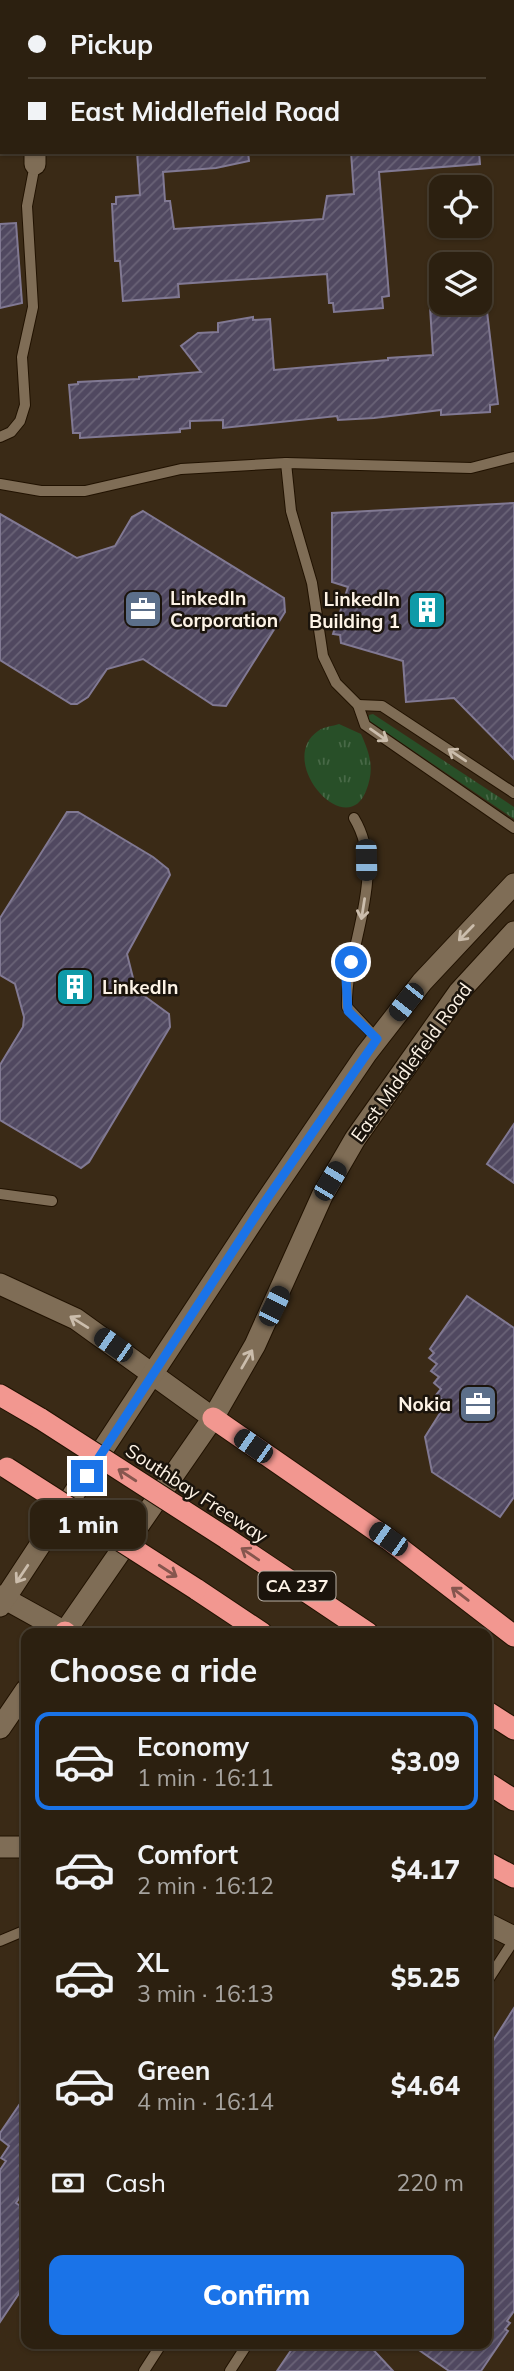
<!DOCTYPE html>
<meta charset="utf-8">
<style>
:root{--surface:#2c2010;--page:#382d1e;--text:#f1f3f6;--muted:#a6a39f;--line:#483e30;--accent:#1a73e8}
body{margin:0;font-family:Mulish,sans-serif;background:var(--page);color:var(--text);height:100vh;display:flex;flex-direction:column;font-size:26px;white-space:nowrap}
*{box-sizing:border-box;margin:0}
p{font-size:23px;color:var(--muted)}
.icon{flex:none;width:38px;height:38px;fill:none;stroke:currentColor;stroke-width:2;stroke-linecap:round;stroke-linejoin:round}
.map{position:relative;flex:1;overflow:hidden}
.drawer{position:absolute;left:21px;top:1628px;width:471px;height:721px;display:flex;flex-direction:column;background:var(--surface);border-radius:14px;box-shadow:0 2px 5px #0004,0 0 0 2px var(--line)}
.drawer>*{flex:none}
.banner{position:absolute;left:0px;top:0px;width:514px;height:154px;box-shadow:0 2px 5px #0004,0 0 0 2px var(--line);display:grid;align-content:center;height:154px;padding:0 28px;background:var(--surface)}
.buttons{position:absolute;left:429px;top:175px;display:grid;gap:14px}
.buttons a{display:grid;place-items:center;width:63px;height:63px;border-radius:14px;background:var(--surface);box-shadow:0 2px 5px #0004,0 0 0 2px var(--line);font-size:35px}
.end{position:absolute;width:32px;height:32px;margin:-16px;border:9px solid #1a73e8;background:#fff;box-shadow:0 0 0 4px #fff}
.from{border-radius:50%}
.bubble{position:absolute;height:49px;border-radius:14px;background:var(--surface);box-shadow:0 2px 5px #0004,0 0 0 2px var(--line);font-size:23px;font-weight:800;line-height:49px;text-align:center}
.car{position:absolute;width:21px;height:42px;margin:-21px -10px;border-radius:9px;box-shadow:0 0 5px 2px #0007;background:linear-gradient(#222 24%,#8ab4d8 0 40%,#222 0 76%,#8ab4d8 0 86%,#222 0)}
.banner b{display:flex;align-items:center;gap:24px;height:66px;font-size:26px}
.banner b+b{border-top:2px solid var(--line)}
.banner i{width:18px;height:18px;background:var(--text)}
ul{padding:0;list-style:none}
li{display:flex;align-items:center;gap:21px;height:98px;margin:0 14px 10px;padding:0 14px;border:4px solid transparent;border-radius:14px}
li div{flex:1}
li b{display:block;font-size:26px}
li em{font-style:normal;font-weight:800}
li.on{border-color:var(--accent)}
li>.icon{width:63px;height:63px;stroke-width:1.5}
h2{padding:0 28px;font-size:32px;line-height:84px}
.pay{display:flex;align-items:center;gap:18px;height:77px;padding:0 28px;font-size:26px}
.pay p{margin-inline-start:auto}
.action{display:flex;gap:14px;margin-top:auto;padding:14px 28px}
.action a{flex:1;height:80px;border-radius:14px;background:var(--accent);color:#fff;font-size:28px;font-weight:800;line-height:80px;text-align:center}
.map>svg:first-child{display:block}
</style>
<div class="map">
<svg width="514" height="2371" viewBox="0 0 514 2371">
<defs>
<pattern id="grass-tufts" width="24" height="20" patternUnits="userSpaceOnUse" patternTransform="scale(1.75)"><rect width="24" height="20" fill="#284f28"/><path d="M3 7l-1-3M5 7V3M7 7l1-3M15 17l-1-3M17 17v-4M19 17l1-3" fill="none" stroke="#486947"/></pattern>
<pattern id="building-hatch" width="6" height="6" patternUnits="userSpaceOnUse" patternTransform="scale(1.75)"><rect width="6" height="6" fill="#504860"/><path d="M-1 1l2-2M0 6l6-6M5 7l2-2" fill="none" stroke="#6a6377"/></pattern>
</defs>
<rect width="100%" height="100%" fill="#3a2a16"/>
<g fill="url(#grass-tufts)">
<polygon points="373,714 514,807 514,819 368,720 369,715"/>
<path d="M339 724 361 734C370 754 375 769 366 791 346 842 275 761 318 731 323 727 333 726 339 724Z"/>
</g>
<g fill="url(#building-hatch)" stroke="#817993" stroke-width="2">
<polygon points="137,152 248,152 249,161 216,168 163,172 165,201 170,201 174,229 323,219 327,196 354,194 351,152 479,152 480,164 379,172 389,296 382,297 383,308 334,312 333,303 329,303 327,274 178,284 179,297 123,301 120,261 115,261 112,204 116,204 116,197 140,195"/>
<polygon points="16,223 22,303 0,308 0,224"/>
<polygon points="434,303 486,303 498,404 490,405 490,412 441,415 441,410 374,418 338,420 337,416 223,428 223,420 190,421 190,428 180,429 180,432 80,438 80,433 73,433 69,385 78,384 78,382 139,379 139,377 201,372 181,346 198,333 218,332 218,323 253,317 253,320 270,319 274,370 388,360 388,358 433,355 430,307 435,307"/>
<polygon points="514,503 514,759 454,698 406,702 403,661 341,643 340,635 333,634 348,587 332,582 332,513"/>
<polygon points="143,511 284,598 285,612 226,706 213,705 143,659 107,669 88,697 77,704 71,704 0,660 0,514 77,558 115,546 132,517"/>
<polygon points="67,812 78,812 153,857 168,869 170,875 127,954 136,990 169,1014 170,1027 89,1162 81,1168 0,1120 0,1065 23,1027 24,1017 15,984 0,975 0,918"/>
<polygon points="514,1124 514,1183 487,1164"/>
<polygon points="467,1296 514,1328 514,1497 500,1517 432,1472 425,1437 442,1410 439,1408 444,1401 436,1395 441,1389 434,1383 439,1377 431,1371 437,1364 429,1358 434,1353 430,1349"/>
<polygon points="514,2008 514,2311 507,2321 510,2323 505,2329 508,2331 481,2371 449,2371 409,2343 486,2343 486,2052"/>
<polygon points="26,2095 26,2188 16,2203 26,2210 26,2283 0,2322 0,2170 6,2161 1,2158 9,2146 0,2139 0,2133"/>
<polygon points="296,2343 367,2343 393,2371 277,2371"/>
</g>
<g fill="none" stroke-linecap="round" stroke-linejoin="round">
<defs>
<g id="lane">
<polyline points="0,45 2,45"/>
<polyline points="0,437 11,432 20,421 25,405 22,357 33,307 27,206 35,164"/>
<polyline points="286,463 291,511 312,583 323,656 336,683 358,705 365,725 514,828"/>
<polyline points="0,484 41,491 85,491 181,469 286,463 471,468 514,457"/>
<polyline points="358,705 382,706 514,793"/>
<path d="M354 818C389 876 345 947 347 1007L377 1039"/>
<polyline points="0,1194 52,1201"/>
<polyline points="0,1941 26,1930"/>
<polyline points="486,1983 514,1940"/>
<polyline points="144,2371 162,2343"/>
<polyline points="230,2371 248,2343"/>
</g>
<g id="street">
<polyline points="28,0 28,2"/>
<polyline points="35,152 35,164"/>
</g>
<g id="secondary">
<polyline points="0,1284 76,1319 213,1418"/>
<polyline points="0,1596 65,1632"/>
<polyline points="0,1606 264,1204 366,1054 422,982 514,884"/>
<polyline points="64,1633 213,1418 255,1345 322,1196 355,1139 459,992 514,932"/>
<polyline points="0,1728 26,1690"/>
<polyline points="0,1847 26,1847"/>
<polyline points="486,1923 514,1937"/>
</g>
<g id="highway">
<polyline points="0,1395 41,1419"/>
<polyline points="213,1418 388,1539 514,1636"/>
<polyline points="226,1538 368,1633"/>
<polyline points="196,1589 262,1633"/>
<polyline points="65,1632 66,1633"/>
<polyline points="486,1711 514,1729"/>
<polyline points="486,1782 514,1800"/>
<polyline points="486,1862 514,1877"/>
</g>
</defs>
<use href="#lane" stroke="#211201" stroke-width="12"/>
<use href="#street" stroke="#211201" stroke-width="23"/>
<use href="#secondary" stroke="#211201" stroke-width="23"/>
<use href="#highway" stroke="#211201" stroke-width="23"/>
<use href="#lane" stroke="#7f6d56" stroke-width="10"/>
<use href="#street" stroke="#7f6d56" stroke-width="21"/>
<use href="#secondary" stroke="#7f6d56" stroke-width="21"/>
<use href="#highway" stroke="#f29790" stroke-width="21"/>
<defs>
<g id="highway-bridge">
<polyline points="41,1419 226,1538"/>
<polyline points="7,1468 196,1589"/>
</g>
</defs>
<use href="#highway-bridge" stroke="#211201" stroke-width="23" stroke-linecap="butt"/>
<use href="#highway-bridge" stroke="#f29790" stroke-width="21"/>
</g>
<defs><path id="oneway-shaft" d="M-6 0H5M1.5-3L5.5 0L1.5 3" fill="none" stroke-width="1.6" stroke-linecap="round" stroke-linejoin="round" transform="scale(1.75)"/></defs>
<g stroke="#cbbdac">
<use href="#oneway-shaft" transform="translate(379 735) rotate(35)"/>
<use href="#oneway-shaft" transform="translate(457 755) rotate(-146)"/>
<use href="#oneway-shaft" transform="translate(363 909) rotate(99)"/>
<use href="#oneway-shaft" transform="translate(466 933) rotate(134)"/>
<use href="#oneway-shaft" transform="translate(79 1322) rotate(-148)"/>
<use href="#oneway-shaft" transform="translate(247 1359) rotate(-60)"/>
<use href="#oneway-shaft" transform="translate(22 1574) rotate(124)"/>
</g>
<g stroke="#86564e">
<use href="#oneway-shaft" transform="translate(127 1475) rotate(-147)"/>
<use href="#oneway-shaft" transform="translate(250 1554) rotate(-146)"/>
<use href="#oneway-shaft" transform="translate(168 1571) rotate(33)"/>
<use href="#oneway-shaft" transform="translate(460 1594) rotate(-142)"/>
</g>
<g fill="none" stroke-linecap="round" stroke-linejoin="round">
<polyline stroke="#1a73e8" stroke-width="9" points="87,1476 264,1203 377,1039 348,1011 346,979 351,962"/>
</g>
<defs>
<symbol id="office-square" viewBox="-11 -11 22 22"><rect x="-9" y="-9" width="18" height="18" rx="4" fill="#5c6f8a" stroke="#1b140c"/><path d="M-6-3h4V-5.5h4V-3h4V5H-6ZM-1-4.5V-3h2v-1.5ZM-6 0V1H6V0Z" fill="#fff"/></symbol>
<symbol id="building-square" viewBox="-11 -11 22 22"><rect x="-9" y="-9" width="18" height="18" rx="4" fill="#0f9aa8" stroke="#1b140c"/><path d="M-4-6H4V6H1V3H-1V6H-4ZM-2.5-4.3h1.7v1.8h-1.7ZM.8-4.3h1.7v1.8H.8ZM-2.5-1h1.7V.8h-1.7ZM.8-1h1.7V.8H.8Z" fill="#fff"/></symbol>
</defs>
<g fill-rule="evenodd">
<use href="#office-square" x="121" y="587" width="44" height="44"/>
<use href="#building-square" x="405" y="588" width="44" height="44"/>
<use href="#building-square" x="53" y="965" width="44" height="44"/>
<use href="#office-square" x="456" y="1382" width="44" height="44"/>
</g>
<g text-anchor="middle" stroke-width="5" stroke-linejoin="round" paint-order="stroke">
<rect fill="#1b140c" stroke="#b9b0a5" stroke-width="2" x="258.5" y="1571.5" width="77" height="29" rx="5"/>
<g font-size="18" font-weight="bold" fill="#fdf3e6">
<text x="297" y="1592">CA 237</text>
</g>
<g font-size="19" font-weight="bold" fill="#fdf3e6" stroke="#1b140c" text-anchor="start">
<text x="170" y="605">LinkedIn<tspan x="170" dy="22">Corporation</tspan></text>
<text x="400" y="606" text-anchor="end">LinkedIn<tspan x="400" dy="22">Building 1</tspan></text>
<text x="102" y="994">LinkedIn</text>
<text x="451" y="1411" text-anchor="end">Nokia</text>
</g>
<g font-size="19" fill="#fdf3e6" stroke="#1b140c">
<text transform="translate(411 1062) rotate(-54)" y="7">East Middlefield Road</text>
<text transform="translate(197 1493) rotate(33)" y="7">Southbay Freeway</text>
</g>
</g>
</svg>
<div class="buttons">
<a><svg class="icon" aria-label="locate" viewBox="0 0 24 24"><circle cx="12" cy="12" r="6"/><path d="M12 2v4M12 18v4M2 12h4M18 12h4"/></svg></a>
<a><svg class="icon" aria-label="layers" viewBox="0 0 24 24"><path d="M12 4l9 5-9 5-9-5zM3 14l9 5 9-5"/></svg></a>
</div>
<i class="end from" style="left:351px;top:962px"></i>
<i class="end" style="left:87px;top:1476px"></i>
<div class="bubble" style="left:30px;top:1500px;width:116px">1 min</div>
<i class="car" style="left:366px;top:860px;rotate:179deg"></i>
<i class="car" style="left:406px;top:1002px;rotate:218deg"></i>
<i class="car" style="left:330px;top:1181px;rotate:31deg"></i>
<i class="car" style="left:274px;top:1306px;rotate:26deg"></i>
<i class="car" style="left:113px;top:1345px;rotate:305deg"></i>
<i class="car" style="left:253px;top:1446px;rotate:305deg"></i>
<i class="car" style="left:388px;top:1539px;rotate:305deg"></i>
<div class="banner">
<b><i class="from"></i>Pickup</b>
<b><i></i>East Middlefield Road</b>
</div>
<section class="drawer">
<h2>Choose a ride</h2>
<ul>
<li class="on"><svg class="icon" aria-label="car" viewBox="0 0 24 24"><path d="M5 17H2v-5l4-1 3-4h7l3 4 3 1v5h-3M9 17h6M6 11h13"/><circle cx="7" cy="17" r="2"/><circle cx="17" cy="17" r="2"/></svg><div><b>Economy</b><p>1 min · 16:11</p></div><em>$3.09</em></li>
<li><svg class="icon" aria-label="car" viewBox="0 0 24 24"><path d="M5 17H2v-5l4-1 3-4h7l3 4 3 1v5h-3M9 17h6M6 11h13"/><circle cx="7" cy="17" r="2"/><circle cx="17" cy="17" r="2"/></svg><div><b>Comfort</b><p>2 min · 16:12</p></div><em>$4.17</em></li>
<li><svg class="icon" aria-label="car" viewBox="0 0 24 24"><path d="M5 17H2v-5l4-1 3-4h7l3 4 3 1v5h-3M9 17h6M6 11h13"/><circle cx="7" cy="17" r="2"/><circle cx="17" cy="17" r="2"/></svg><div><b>XL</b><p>3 min · 16:13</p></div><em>$5.25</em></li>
<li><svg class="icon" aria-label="car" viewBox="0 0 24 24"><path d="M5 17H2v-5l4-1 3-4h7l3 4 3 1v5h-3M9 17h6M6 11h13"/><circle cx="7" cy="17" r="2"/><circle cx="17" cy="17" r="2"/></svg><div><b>Green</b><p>4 min · 16:14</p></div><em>$4.64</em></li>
</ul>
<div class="pay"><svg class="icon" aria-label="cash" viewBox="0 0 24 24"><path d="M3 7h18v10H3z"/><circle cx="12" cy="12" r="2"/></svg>Cash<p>220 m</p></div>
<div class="action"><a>Confirm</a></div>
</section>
</div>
